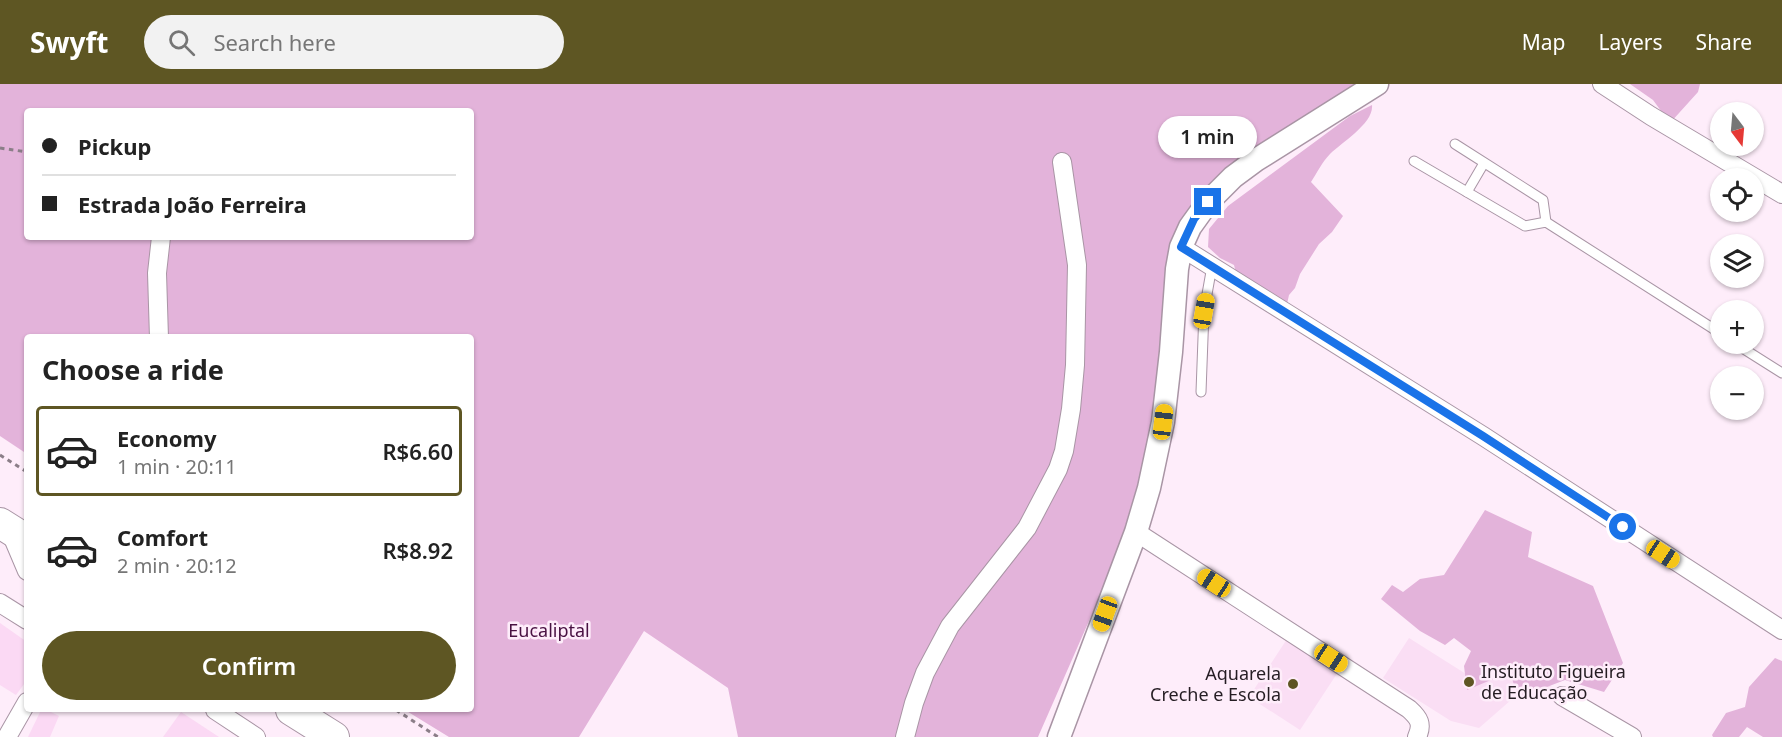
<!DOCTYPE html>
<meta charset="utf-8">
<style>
:root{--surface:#fff;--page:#f2f2f2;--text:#222;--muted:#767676;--line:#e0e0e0;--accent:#5e5623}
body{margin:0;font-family:"Noto Sans",sans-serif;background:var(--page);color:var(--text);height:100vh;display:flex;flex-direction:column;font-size:22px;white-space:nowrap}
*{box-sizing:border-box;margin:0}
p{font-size:20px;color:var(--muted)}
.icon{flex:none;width:33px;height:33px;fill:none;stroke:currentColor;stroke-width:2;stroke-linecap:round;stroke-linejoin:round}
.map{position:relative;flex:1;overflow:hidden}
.drawer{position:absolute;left:24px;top:250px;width:450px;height:378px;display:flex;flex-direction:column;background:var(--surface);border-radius:6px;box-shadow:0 2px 4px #0004}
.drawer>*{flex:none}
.banner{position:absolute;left:24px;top:24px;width:450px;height:132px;border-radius:6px;box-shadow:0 2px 4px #0004;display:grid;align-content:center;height:132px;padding:0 18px;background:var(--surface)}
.needle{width:39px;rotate:164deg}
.tools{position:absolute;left:1710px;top:18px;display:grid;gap:12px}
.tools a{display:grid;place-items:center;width:54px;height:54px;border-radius:50%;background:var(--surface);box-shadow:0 2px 4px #0004;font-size:30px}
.end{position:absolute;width:27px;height:27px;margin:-14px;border:8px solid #1a73e8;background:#fff;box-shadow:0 0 0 3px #fff}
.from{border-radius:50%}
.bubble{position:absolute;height:42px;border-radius:21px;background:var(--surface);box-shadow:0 2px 4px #0004;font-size:20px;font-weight:600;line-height:42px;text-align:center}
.car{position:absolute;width:18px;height:36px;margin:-18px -9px;border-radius:8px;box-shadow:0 0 4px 2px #0007;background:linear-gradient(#f5c518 24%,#345 0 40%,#f5c518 0 76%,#345 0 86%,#f5c518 0)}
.banner b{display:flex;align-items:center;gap:21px;height:57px;font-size:22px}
.banner b+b{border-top:2px solid var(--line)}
.banner i{width:15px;height:15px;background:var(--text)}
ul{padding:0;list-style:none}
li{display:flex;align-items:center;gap:18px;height:90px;margin:0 12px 9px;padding:0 6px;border:3px solid transparent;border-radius:6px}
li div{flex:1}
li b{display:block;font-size:22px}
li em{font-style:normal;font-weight:600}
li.selected{border-color:var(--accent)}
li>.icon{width:54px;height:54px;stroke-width:1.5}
h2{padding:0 18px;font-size:27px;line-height:72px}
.primary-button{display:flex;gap:12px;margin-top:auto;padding:12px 18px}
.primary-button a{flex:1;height:69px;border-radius:36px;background:var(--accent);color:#fff;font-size:24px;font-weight:600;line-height:69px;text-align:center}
header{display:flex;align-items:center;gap:36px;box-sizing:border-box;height:84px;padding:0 30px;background:var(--accent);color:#fff}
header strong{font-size:28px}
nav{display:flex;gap:33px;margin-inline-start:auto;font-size:21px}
.search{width:420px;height:54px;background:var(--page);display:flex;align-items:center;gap:15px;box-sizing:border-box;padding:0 21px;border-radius:33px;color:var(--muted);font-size:22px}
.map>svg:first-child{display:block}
</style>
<header>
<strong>Swyft</strong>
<div class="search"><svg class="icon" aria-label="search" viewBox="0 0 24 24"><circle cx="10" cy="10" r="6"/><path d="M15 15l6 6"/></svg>Search here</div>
<nav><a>Map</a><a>Layers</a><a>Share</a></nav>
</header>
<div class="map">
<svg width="1782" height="653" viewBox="0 0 1782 653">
<rect width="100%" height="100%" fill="#feedfa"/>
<g fill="#fadef4">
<polygon points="1409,554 1466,590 1513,564 1552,603 1511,616 1479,644 1451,637 1383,594"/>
<polygon points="1287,555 1338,588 1300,646 1249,613"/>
</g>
<g fill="#fbd9f4">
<polygon points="0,539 27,558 27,596 16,611 0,601"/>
<polygon points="41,626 47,626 59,632 50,653 28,653"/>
<polygon points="181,628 219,653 163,653"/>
</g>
<g fill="#e3b3da" fill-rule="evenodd">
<path d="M0 0H1355L1286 44 1227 88 1190 123 1177 152 1154 345 1114 480 1038 653H738L728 604 644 547 579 653H449L405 626H471V254H27V370L0 352ZM27 27H471V153H27Z"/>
<polygon points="1630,0 1700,0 1698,8 1670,39 1653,16"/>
<path d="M1372 21C1374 39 1342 58 1330 70 1322 78 1317 89 1311 98L1343 132 1332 148 1319 160 1300 190 1295 204 1289 211 1287 220 1236 189 1234 181 1220 174 1208 163 1209 145 1228 122 1350 32Z"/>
<polygon points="1485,426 1532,448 1528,473 1593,502 1623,579 1604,608 1565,596 1518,614 1510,588 1467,606 1464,582 1471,567 1454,554 1445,561 1420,547 1381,515 1392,501 1403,508 1420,495 1444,491"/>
<polygon points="1775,574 1782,577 1782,653 1763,653 1747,643 1739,653 1713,653 1712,651 1726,629 1745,623 1749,603"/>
</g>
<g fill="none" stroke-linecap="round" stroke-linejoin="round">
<defs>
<g id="service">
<polyline points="1455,60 1543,116 1546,138"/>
<polyline points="1414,77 1525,142 1546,138 1720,249"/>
<polyline points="1467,108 1484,79"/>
<polyline points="1736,260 1782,289"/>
<polyline points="1201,308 1204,227 1212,182"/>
</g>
<g id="minor">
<polyline points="1602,0 1651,32 1782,110"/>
<polyline points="1181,163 1483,352 1782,546"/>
<polyline points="159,254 157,189 161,153"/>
<polyline points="10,447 27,487"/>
<path d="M1136 448 1409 625C1419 634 1423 640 1417 653"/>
<polyline points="0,519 27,536"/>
<polyline points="1562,612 1632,653"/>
<polyline points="215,626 256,653"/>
<polyline points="7,653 27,618"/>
<polyline points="905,653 914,619 925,589 950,542 1027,444 1058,385 1064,367 1071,325 1075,281 1077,181 1062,78"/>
</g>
<polyline id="tertiary" points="1059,653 1136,448 1149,404 1163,338 1171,268 1177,185 1181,163 1190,143 1208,118 1233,93 1256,76 1377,0"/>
<g id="trunk">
<polyline points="0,439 27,456"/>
<polyline points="291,626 334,653"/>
</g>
</defs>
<use href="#service" stroke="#a995a5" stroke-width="11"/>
<use href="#minor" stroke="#a995a5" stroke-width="20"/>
<use href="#tertiary" stroke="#a995a5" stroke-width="25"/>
<use href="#trunk" stroke="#a995a5" stroke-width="32"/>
<g stroke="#8b7e88" stroke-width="3" stroke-dasharray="4.5 4.5" stroke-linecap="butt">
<polyline points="0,64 27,68"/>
<polyline points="0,371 27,388"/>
<polyline points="396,626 438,653"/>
</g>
<use href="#service" stroke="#fff" stroke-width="9"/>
<use href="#minor" stroke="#fff" stroke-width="18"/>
<use href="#tertiary" stroke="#fff" stroke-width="22"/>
<use href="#trunk" stroke="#fff" stroke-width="30"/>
</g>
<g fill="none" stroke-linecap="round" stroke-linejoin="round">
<polyline stroke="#1a73e8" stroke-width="8" points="1208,118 1194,135 1181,163 1483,352 1623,443"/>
</g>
<g fill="#5e5623" stroke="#feedfa" stroke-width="2">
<circle cx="1469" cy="598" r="6"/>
<circle cx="1293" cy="600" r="6"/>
</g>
<g text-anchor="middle" stroke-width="5" stroke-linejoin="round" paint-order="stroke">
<g font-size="18" fill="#491142" stroke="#feedfa">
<text x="549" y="553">Eucaliptal</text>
</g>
<g font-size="18" fill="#251d23" stroke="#feedfa" text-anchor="start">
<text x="1481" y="594">Instituto Figueira<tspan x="1481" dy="21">de Educação</tspan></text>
<text x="1281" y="596" text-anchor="end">Aquarela<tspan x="1281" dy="21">Creche e Escola</tspan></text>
</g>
</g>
</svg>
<div class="tools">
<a><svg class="needle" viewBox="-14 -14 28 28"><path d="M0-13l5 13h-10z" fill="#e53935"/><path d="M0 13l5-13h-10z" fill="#767676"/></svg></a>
<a><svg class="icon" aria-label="locate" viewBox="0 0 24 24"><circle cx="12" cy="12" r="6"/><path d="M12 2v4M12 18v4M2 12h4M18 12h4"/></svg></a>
<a><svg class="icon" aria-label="layers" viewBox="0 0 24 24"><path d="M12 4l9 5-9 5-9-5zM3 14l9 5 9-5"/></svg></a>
<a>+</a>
<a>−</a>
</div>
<i class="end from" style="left:1623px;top:443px"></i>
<i class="end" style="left:1208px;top:118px"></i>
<div class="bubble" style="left:1158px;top:32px;width:99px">1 min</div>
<i class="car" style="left:1204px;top:227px;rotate:10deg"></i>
<i class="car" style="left:1163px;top:338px;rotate:7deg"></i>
<i class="car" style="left:1663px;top:470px;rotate:123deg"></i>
<i class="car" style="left:1214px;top:499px;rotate:303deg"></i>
<i class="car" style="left:1105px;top:530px;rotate:200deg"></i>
<i class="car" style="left:1331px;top:574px;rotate:123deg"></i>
<div class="banner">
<b><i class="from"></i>Pickup</b>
<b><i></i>Estrada João Ferreira</b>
</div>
<section class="drawer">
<h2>Choose a ride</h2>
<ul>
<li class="selected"><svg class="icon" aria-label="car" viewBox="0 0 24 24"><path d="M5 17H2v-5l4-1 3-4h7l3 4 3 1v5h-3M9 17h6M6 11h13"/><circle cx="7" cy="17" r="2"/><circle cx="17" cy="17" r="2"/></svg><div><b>Economy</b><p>1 min · 20:11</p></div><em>R$6.60</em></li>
<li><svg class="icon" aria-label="car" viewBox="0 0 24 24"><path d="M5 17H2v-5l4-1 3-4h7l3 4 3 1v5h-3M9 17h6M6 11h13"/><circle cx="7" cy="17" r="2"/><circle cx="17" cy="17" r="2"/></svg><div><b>Comfort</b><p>2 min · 20:12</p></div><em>R$8.92</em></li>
</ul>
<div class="primary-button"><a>Confirm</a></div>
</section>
</div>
